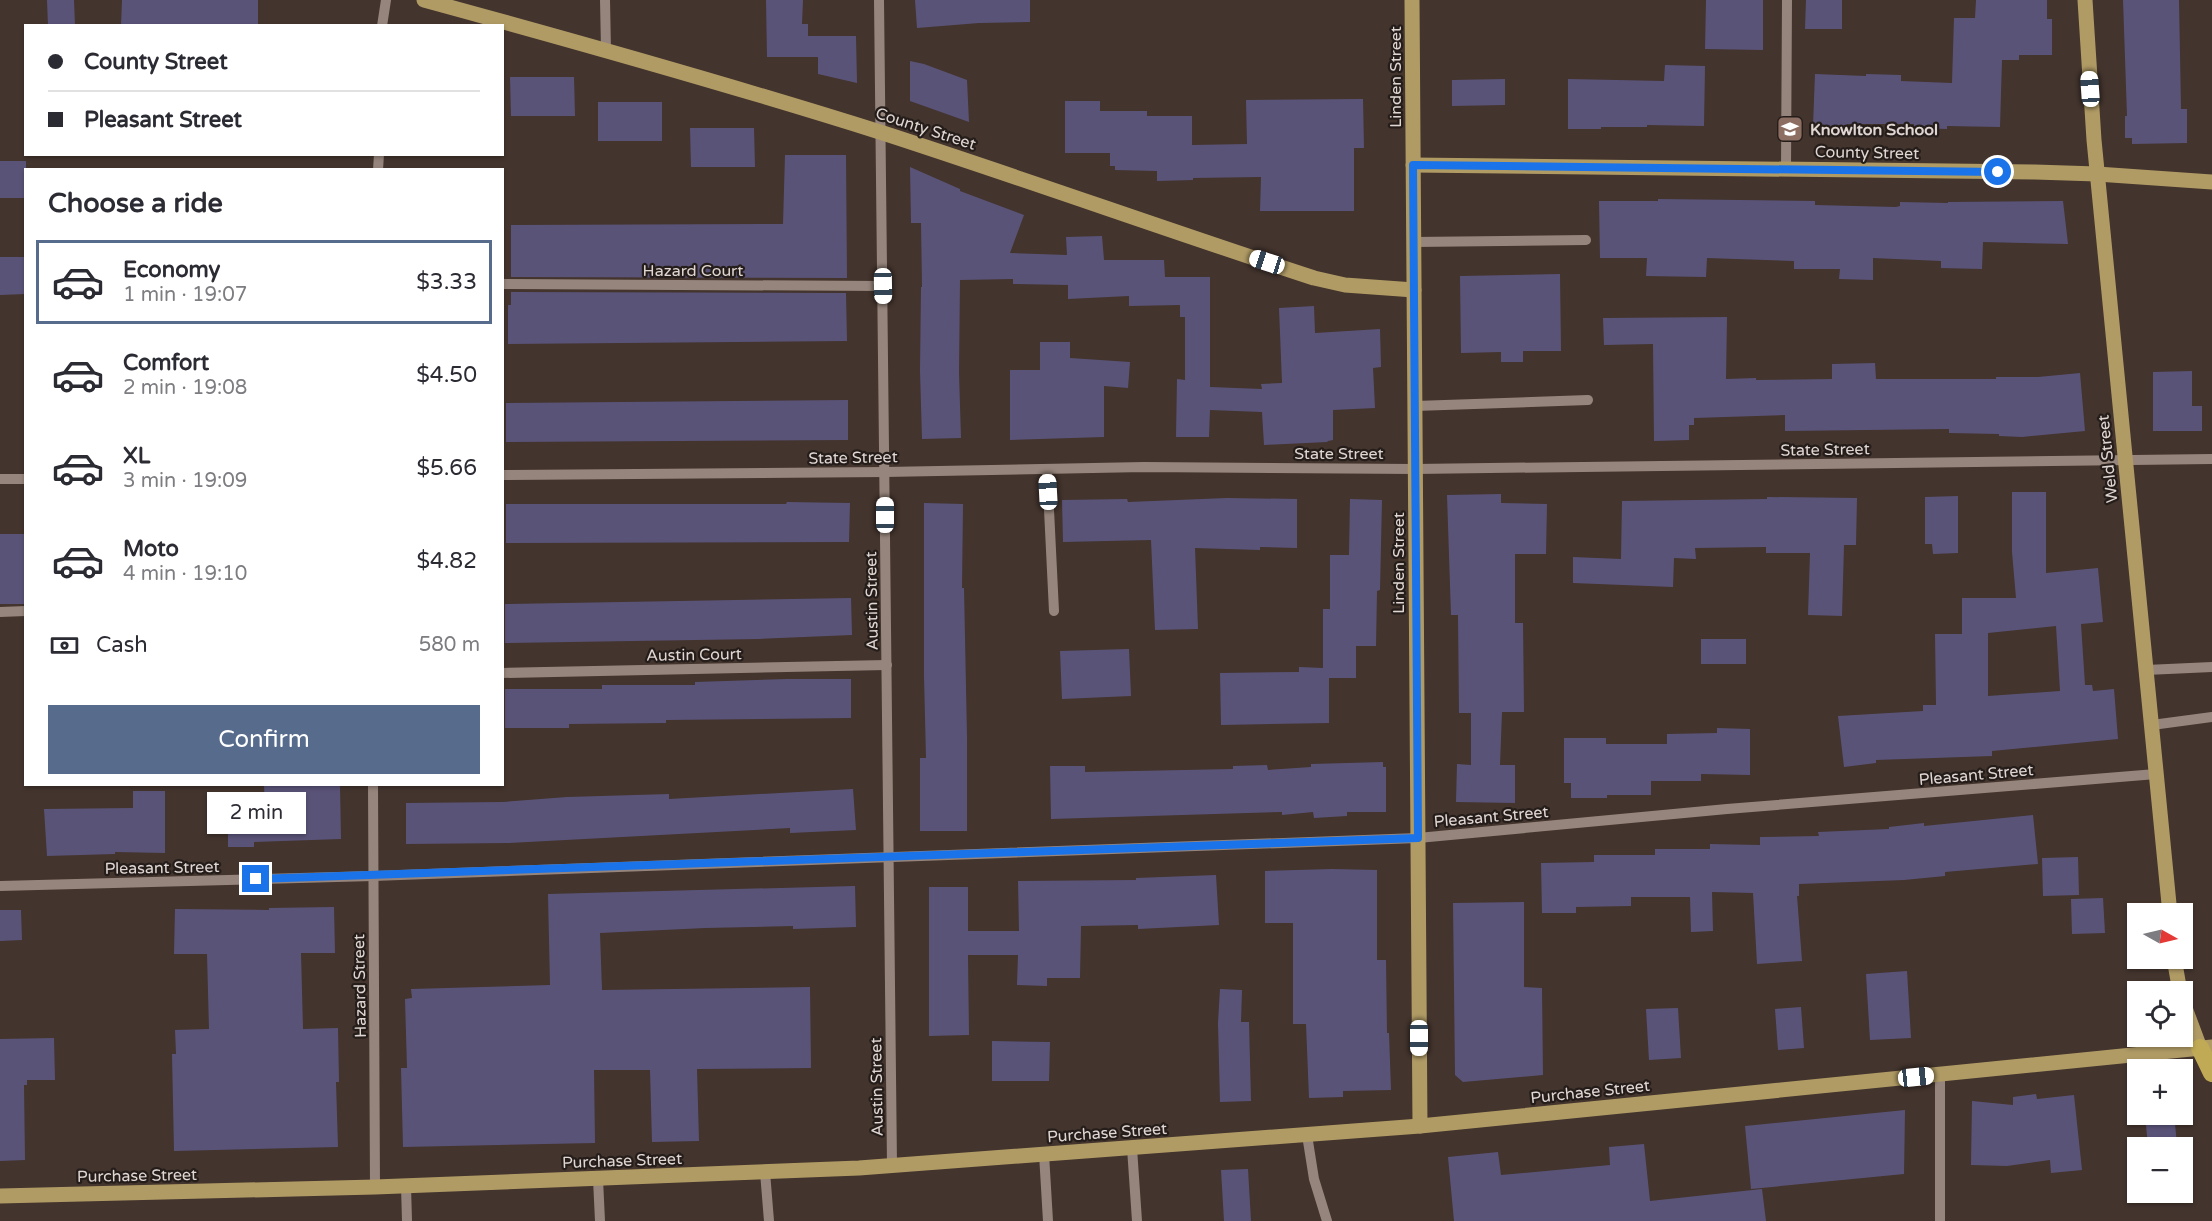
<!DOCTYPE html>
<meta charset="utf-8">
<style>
:root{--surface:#fff;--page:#f2f2f3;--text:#2b2b33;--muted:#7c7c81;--line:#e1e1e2;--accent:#576b8d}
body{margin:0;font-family:"Varela Round",sans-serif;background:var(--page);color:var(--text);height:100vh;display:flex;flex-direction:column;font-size:22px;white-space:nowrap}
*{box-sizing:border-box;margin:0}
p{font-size:20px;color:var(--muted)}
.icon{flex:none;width:33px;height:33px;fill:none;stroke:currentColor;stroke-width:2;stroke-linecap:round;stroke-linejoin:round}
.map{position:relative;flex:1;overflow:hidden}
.drawer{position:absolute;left:24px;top:168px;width:480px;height:618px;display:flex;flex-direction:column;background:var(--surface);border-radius:0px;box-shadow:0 2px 4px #0004}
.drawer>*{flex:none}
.top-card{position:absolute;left:24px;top:24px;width:480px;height:132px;border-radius:0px;box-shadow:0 2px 4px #0004;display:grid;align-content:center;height:132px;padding:0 24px;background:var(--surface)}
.needle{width:39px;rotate:98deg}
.fabs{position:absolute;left:2127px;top:903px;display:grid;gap:12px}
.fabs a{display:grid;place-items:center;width:66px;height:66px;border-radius:0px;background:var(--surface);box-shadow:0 2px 4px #0004;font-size:30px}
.end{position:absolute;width:27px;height:27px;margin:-14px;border:8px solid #1a73e8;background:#fff;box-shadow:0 0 0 3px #fff}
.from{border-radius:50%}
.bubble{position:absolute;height:42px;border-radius:0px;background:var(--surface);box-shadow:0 2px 4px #0004;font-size:20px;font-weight:600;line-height:42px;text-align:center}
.car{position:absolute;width:18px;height:36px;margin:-18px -9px;border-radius:8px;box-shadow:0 0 4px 2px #0007;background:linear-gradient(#fff 24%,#345 0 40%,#fff 0 76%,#345 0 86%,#fff 0)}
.top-card b{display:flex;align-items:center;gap:21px;height:57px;font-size:22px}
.top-card b+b{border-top:2px solid var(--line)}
.top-card i{width:15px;height:15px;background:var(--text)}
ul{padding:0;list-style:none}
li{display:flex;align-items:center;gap:18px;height:84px;margin:0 12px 9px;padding:0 12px;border:3px solid transparent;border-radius:0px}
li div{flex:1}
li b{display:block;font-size:22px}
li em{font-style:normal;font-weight:600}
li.selected{border-color:var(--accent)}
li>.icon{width:54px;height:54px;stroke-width:1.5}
h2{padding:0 24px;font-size:27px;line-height:72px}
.pay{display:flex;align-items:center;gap:15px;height:66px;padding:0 24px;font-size:22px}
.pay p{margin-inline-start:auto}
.action{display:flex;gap:12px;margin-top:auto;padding:12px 24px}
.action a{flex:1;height:69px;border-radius:0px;background:var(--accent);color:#fff;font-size:24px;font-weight:600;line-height:69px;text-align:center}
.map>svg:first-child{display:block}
</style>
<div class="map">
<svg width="2212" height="1221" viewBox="0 0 2212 1221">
<rect width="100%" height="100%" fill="#43342d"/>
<g fill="#5a5378" fill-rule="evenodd">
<polygon points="47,0 74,0 75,26 48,26"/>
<polygon points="122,0 258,0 258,26 121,26"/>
<polygon points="766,0 803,0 802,24 808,24 808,36 856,36 857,83 818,74 818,57 767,57"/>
<polygon points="915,0 1030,0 1030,22 979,23 917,28"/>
<polygon points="1706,0 1763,0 1763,50 1705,49"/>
<polygon points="1806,0 1842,0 1842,29 1805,29"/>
<polygon points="1976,0 2047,0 2047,19 2052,19 2052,55 2019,55 2019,60 2002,60 2000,127 1947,126 1947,129 1914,128 1914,124 1847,124 1847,128 1813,126 1815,74 1866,76 1866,74 1901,75 1901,81 1952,83 1954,18 1975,18"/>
<polygon points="2123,0 2179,0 2181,109 2187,109 2187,143 2132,144 2132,138 2125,138 2125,116 2127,116"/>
<polygon points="910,61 924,64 967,80 969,122 910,101"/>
<polygon points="1665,65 1705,66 1704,126 1647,125 1647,127 1601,127 1601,129 1568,129 1568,79 1664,81"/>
<polygon points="510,77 574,77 575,116 511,116"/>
<polygon points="1505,79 1505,105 1452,106 1452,80"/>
<polygon points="1363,99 1364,148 1354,148 1354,211 1260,211 1261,177 1193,178 1193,180 1157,181 1157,171 1115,170 1115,166 1110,166 1110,153 1065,153 1065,101 1100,101 1100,111 1147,111 1147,116 1192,116 1192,145 1247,144 1246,100"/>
<rect x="598" y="102" width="64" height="39"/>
<polygon points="690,128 754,128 755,167 691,167"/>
<polygon points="785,155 846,155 847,278 511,277 511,225 783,224"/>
<rect x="0" y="161" width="26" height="37"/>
<polygon points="910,167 960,189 960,191 1024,215 1010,253 1067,255 1066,237 1102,236 1104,260 1164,260 1165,277 1210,277 1210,387 1262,389 1261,384 1282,383 1279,308 1314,306 1315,333 1380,329 1381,367 1373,368 1375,408 1333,410 1333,440 1328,441 1327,442 1264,445 1262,412 1210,410 1209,437 1176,437 1177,379 1185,380 1185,317 1180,317 1180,305 1129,306 1129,296 1068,299 1068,285 1013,284 1013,279 960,280 959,373 961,438 922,439 920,371 921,287 922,287 921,223 911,223"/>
<polygon points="1658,199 1815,201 1815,205 1896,207 1900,206 1900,202 1948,203 1948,202 2063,201 2068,244 1983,242 1982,269 1941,268 1941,261 1873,258 1873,280 1839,279 1840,269 1794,269 1794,261 1707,258 1706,277 1646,276 1647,258 1600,258 1599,201 1658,201"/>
<polygon points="0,257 26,257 26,294 0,295"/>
<polygon points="1560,274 1561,351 1523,351 1523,362 1501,362 1501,352 1461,353 1460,276"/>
<polygon points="511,292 846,293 847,341 508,344 508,305 511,305"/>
<polygon points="1727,317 1726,379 1756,378 1756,380 1832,379 1832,364 1875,363 1876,379 1996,379 1996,377 2038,377 2080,373 2085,431 2022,437 1999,436 1999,434 1949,433 1949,429 1785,431 1785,415 1694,418 1694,425 1689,425 1689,440 1654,441 1653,344 1604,345 1603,318"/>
<polygon points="1040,342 1070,342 1070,358 1130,362 1128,388 1104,386 1104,437 1010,440 1010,370 1040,370"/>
<polygon points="2192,371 2192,406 2202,406 2202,431 2153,431 2153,372"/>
<polygon points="848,400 848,440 506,442 506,403"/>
<path d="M2012 492H2046V573L2098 568 2103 622 2081 624 2085 685H2092L2093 691 2114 689 2118 739 1992 751V756L1876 760V763L1844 767 1838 716 1923 711V705H1936L1935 634H1962V598H2016L2012 552ZM2056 626 2060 691 1988 696V633Z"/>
<polygon points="1501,494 1501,503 1547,504 1546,554 1515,554 1515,623 1523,623 1524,712 1502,712 1500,765 1515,765 1515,803 1456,802 1457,764 1471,765 1471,713 1459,713 1458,615 1451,615 1447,495"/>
<polygon points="1958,496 1958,553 1933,554 1932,544 1925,544 1925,497"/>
<polygon points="1767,497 1857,498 1856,545 1844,545 1842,616 1808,615 1810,553 1766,553 1766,547 1695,548 1696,559 1674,558 1673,587 1573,583 1573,557 1621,559 1622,501 1767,499"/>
<polygon points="1227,498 1297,499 1297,548 1260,547 1260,550 1195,548 1198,629 1155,630 1151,540 1063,542 1062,500 1127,499 1128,502"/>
<polygon points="1350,499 1382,500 1380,590 1377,591 1376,646 1356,646 1356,678 1329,678 1329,723 1221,725 1220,673 1299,672 1299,667 1323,668 1323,609 1330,609 1330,555 1349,555"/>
<polygon points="787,502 850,503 849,542 506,543 506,504 786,504"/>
<polygon points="924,503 963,504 962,588 964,588 967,737 967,831 920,831 920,758 926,758 924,676"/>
<rect x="0" y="534" width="26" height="70"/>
<polygon points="851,598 852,635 759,639 505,643 505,604"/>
<rect x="1701" y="639" width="45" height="25"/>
<polygon points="1129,649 1131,696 1062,699 1060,651"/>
<polygon points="787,679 851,679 851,718 666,720 666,723 569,724 569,728 505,728 505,689 602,689 602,685 695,685 695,682"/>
<polygon points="1717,728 1750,729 1750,775 1701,774 1701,781 1651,781 1651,795 1607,795 1607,798 1571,798 1571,783 1564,783 1564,738 1606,738 1606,744 1667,744 1667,734 1717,733"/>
<polygon points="1383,762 1383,767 1386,767 1386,812 1347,812 1347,816 1314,818 1313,812 1282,815 1282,812 1051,819 1050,766 1085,766 1085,772 1233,769 1233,766 1267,765 1268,770 1311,767 1311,764"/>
<polygon points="264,784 340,786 341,839 254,842 254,847 228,847 228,813 265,813"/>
<polygon points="853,789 856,830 790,833 790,828 509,843 406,844 406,803 503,802 567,797 669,794 669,799"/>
<polygon points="133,791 165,791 165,853 115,852 115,854 47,856 44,809 133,808"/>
<polygon points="2033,815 2038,864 1945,872 1945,876 1904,880 1799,884 1799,896 1797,896 1802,961 1757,964 1753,893 1712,892 1713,931 1691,932 1690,897 1631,897 1631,906 1576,907 1576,913 1542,913 1541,863 1594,862 1594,855 1655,855 1655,849 1710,849 1710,844 1760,845 1760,837 1819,836 1818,832 1889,829 1889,827 1924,823 1924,826"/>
<polygon points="2078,857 2079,895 2043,896 2042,858"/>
<polygon points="1332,869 1377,870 1377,960 1386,960 1387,1033 1389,1033 1391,1090 1343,1091 1343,1097 1309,1098 1306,1024 1293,1024 1293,923 1265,923 1265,871"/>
<polygon points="1216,875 1219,925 1138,929 1138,925 1081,926 1080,978 1047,978 1047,986 1017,985 1018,955 968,955 969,1035 929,1036 929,887 968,887 968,931 1019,931 1018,881 1136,880 1136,878"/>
<polygon points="855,886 856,927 793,929 793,926 705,928 600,933 602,990 810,987 811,1068 697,1069 699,1141 652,1142 650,1070 594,1070 595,1143 403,1147 401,1068 407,1068 405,999 412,998 411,989 550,985 548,894"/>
<polygon points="2103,898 2105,933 2072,934 2071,899"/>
<polygon points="1524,902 1524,987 1542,988 1543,1075 1463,1082 1455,1075 1453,903"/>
<polygon points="334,907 335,953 301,953 303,1029 338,1028 339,1082 336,1082 338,1147 174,1151 172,1054 176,1054 175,1030 209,1029 207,954 174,954 175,909 269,910 269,908"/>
<polygon points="0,910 21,910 22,940 0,941"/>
<polygon points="1907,971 1911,1038 1870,1040 1866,974"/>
<polygon points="1220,989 1242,990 1241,1022 1249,1022 1251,1101 1220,1102 1218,1023"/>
<polygon points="1801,1007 1804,1048 1778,1050 1775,1009"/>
<polygon points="1678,1008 1681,1058 1649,1060 1646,1009"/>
<polygon points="54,1038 55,1080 27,1080 27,1085 24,1085 25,1160 0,1161 0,1039"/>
<polygon points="992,1041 1050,1042 1049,1081 992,1081"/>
<polygon points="2036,1094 2037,1099 2074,1095 2082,1170 2051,1173 2050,1160 2007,1166 1971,1165 1972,1101 2013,1105 2013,1097"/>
<polygon points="1905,1110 1904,1174 1751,1189 1745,1126"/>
<polygon points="2145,1114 2174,1114 2177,1144 2148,1147"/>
<polygon points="1644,1144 1650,1201 1762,1189 1766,1221 1454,1221 1448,1157 1498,1152 1501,1175 1610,1165 1609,1147"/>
<polygon points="1248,1169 1251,1221 1224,1221 1221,1170"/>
</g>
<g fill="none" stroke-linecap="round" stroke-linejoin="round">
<g stroke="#96857c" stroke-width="10">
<polyline points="605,0 606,50"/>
<polyline points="879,0 892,1165"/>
<polyline points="382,26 386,0"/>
<polyline points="1786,168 1787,0"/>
<polyline points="378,170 379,154"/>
<polyline points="1414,242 1586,240"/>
<polyline points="502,284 883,286"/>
<polyline points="1415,406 1588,400"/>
<polyline points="1047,469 1054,611"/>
<polyline points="502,475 885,472 1144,467 1415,469 2212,459"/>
<polyline points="0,479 26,479"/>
<polyline points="0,612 26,611"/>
<polyline points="2146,670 2212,667"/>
<polyline points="502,673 887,665"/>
<polyline points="2152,725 2212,717"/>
<polyline points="373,784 375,1187"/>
<polyline points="0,886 373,876 1418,838 1727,809 2156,774"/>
<polyline points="1940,1074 1940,1221"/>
<polyline points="1307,1135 1314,1179 1327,1221"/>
<polyline points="1132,1148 1137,1221"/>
<polyline points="1044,1154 1048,1221"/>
<polyline points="765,1172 769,1221"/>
<polyline points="598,1179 600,1221"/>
<polyline points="406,1186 407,1221"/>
</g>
<g stroke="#b09b65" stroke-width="15">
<path d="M424 0C578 42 731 85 883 133 1028 180 1170 231 1314 278L1345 285 1414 290"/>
<polyline points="1412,0 1420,1126"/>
<polyline points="2085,0 2094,140 2170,914"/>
<polyline points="1413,165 2035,172 2097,174 2212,182"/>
<polyline points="2174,958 2180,992"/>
<polyline points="2182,1000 2200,1048"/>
<polyline points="0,1196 375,1187 859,1168 1420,1126 2212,1047"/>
</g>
<polyline stroke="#c1aa55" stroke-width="18" points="2200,1048 2212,1073"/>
</g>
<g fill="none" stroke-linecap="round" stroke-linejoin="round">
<polyline stroke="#1a73e8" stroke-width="8" points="256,879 1418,838 1413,165 1998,172"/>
</g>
<defs>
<symbol id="school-square" viewBox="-11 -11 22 22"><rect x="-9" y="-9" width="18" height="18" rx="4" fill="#8d6e63" stroke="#241d1a"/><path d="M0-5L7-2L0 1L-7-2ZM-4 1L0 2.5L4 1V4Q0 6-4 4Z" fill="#fff"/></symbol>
</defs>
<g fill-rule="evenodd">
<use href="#school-square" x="1775" y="114" width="30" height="30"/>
</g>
<g text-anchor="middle" stroke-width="4.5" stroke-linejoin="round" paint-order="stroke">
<g font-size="16" fill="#e0d6d2" stroke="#241d1a">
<text transform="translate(1395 77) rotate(-90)" y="6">Linden Street</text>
<text transform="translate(926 128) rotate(18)" y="6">County Street</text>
<text transform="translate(1867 152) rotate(1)" y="6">County Street</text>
<text x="693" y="276">Hazard Court</text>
<text transform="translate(1825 449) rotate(-1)" y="6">State Street</text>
<text x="1339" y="459">State Street</text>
<text transform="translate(853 457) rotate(-1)" y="6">State Street</text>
<text transform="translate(2107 459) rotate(-96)" y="6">Weld Street</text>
<text transform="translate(1398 563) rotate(-90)" y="6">Linden Street</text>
<text transform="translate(871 601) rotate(-91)" y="6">Austin Street</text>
<text transform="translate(694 654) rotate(-1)" y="6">Austin Court</text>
<text transform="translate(1976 774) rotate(-5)" y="6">Pleasant Street</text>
<text transform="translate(1491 816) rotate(-5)" y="6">Pleasant Street</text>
<text transform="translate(162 867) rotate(-1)" y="6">Pleasant Street</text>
<text transform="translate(359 986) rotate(-91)" y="6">Hazard Street</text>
<text transform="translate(876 1087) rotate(-91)" y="6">Austin Street</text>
<text transform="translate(1590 1091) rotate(-6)" y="6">Purchase Street</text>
<text transform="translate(1107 1132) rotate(-4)" y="6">Purchase Street</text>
<text transform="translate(622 1160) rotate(-2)" y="6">Purchase Street</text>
<text transform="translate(137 1175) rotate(-1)" y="6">Purchase Street</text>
</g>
<g font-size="16" font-weight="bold" fill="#e0d6d2" stroke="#241d1a" text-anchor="start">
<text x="1810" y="135">Knowlton School</text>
</g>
</g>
</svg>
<div class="fabs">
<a><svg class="needle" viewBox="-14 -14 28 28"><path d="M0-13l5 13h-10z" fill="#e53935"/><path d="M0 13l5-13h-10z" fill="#7c7c81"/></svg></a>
<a><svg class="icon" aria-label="locate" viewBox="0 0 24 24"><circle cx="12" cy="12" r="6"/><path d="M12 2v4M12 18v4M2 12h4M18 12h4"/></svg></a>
<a>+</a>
<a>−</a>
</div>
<i class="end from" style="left:1998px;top:172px"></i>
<i class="end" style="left:256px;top:879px"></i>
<div class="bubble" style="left:207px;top:792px;width:99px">2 min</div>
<i class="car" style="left:2090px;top:89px;rotate:356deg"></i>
<i class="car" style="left:1267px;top:262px;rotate:288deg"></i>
<i class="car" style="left:883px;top:286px;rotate:179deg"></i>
<i class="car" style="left:1048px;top:492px;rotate:357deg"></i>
<i class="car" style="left:885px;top:515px;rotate:0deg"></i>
<i class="car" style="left:1419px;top:1038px;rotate:180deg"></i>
<i class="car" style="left:1916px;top:1077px;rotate:84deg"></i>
<div class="top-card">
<b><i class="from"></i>County Street</b>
<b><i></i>Pleasant Street</b>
</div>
<section class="drawer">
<h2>Choose a ride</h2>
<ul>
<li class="selected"><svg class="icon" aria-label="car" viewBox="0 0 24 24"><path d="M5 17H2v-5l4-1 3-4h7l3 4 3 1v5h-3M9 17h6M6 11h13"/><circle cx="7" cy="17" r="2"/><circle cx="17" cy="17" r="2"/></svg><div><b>Economy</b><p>1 min · 19:07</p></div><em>$3.33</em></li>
<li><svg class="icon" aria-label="car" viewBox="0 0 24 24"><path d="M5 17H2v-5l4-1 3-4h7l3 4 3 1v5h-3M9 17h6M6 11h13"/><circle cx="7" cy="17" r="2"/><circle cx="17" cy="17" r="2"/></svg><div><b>Comfort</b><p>2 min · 19:08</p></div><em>$4.50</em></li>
<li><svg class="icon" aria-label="car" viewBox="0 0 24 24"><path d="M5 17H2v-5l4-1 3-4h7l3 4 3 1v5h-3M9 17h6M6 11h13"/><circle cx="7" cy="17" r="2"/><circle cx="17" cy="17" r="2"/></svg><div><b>XL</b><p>3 min · 19:09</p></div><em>$5.66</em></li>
<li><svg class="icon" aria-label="car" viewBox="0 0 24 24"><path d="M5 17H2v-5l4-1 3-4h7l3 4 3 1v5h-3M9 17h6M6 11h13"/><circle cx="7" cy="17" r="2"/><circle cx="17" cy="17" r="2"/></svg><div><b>Moto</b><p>4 min · 19:10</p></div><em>$4.82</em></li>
</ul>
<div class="pay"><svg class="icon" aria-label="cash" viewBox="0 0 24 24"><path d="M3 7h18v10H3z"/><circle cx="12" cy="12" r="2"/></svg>Cash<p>580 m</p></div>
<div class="action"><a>Confirm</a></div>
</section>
</div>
